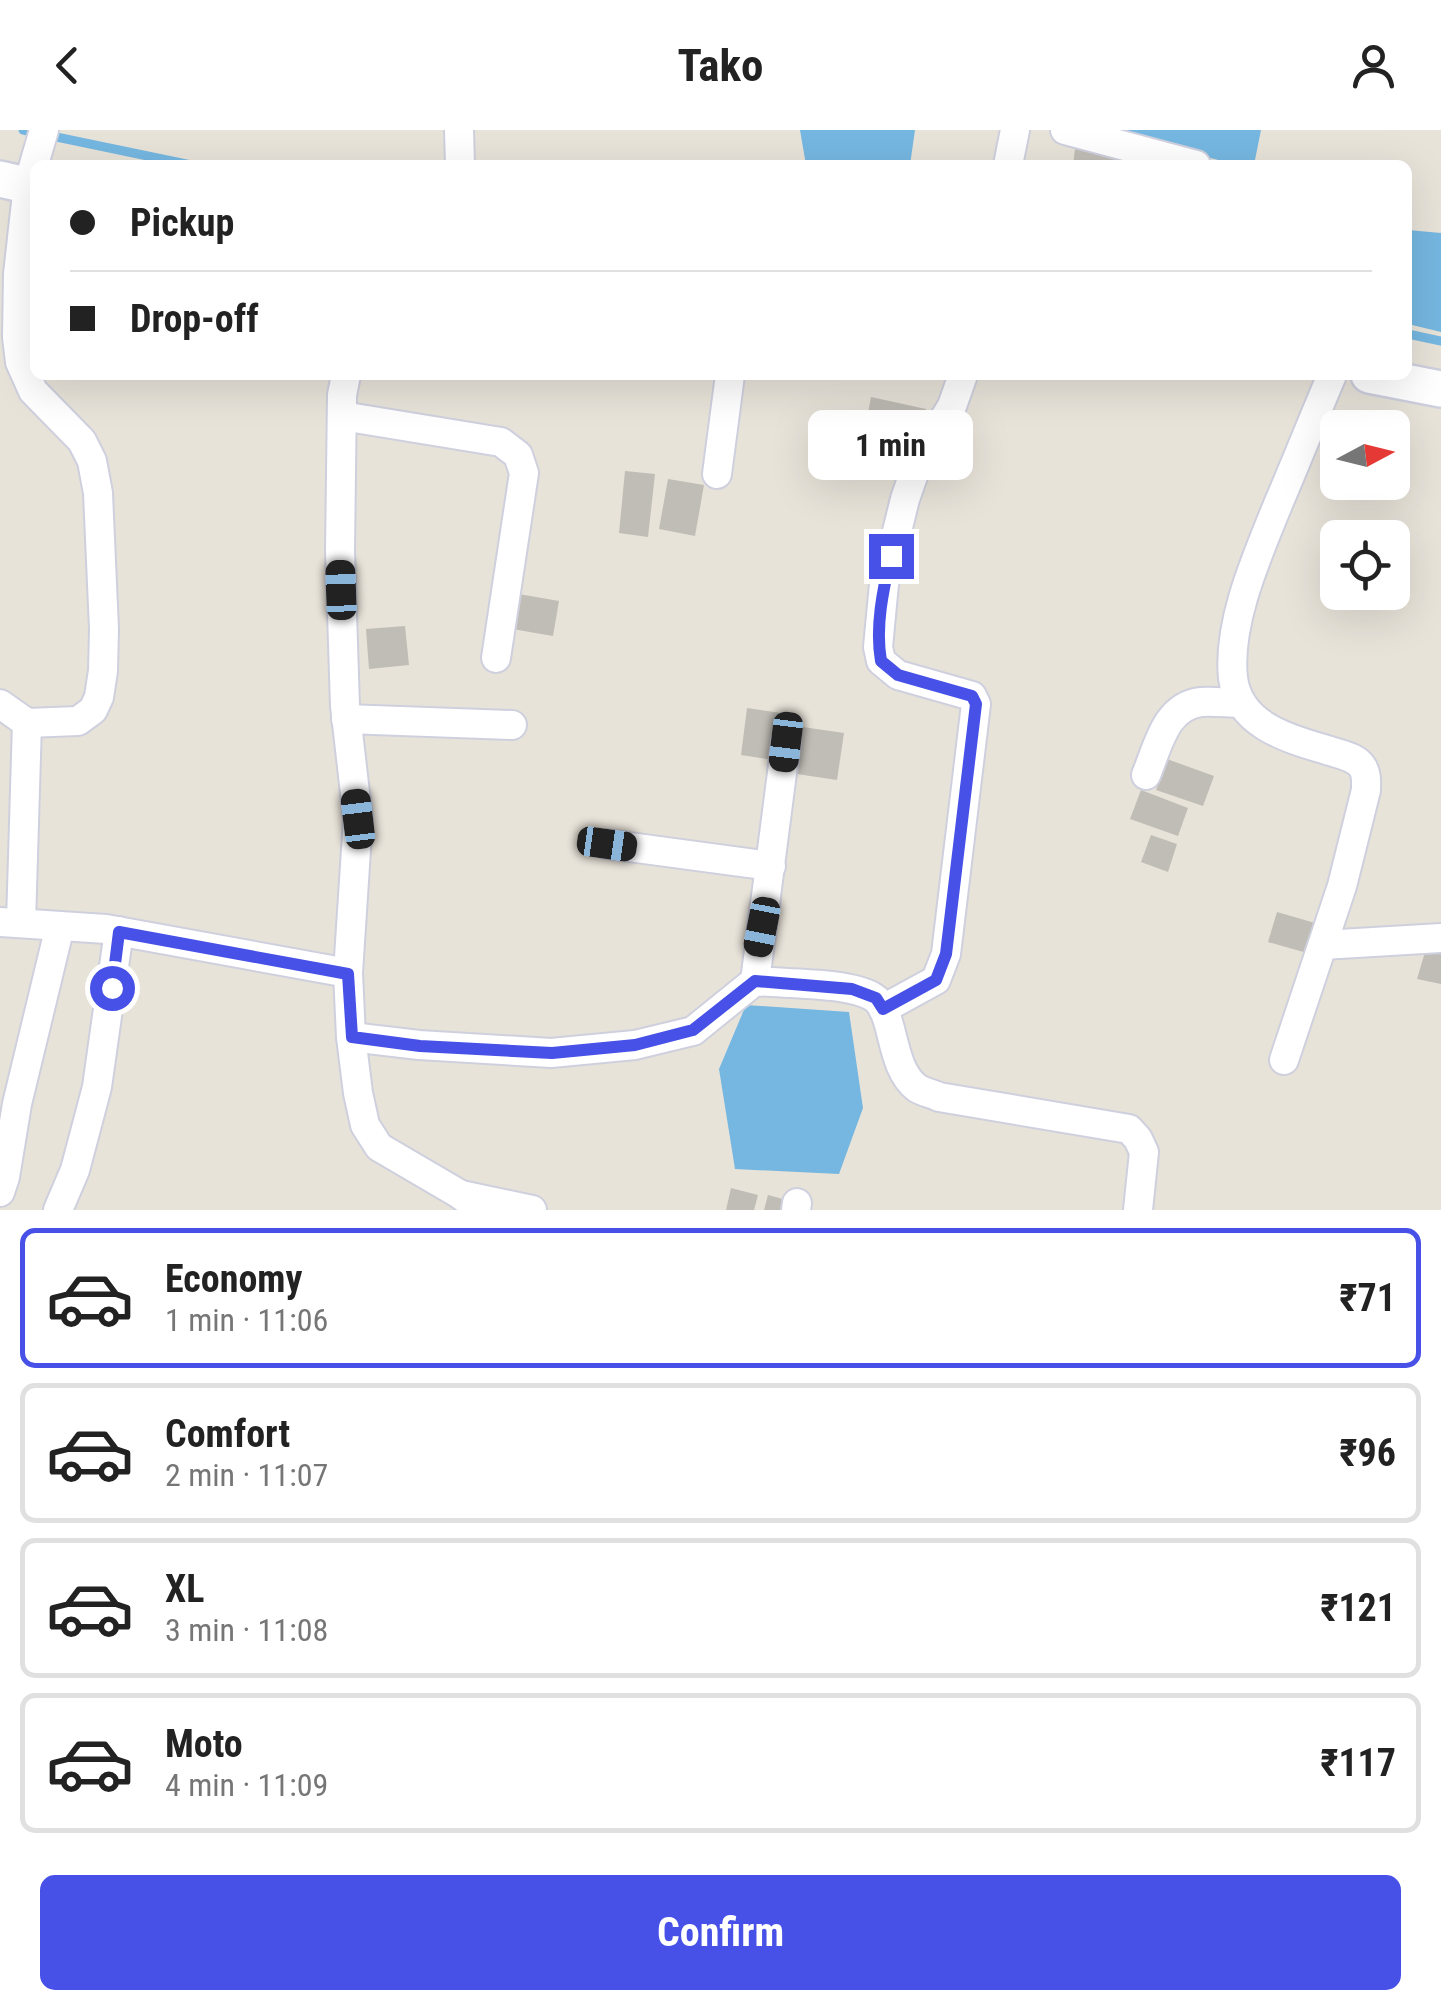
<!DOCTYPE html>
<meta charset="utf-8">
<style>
:root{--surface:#fff;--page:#f6f6f6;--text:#222;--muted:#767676;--line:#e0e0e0;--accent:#4751e7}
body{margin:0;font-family:"Roboto Condensed",sans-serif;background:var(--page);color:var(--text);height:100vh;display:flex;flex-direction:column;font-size:38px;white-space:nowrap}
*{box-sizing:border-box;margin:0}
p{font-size:32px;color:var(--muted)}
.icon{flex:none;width:55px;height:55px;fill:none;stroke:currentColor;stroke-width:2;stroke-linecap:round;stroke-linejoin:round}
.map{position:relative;height:1080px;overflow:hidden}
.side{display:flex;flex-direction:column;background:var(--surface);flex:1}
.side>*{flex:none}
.top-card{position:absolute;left:30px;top:30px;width:1382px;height:220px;border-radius:15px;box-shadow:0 10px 40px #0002;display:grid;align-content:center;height:220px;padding:0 40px;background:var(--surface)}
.needle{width:65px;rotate:83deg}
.tools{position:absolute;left:1320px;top:280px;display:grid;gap:20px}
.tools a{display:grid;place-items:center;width:90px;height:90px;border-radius:15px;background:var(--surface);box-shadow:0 10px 40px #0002;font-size:50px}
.end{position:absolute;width:45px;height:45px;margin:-22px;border:12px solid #4751e7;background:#fff;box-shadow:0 0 0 5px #fff}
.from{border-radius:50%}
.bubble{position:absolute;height:70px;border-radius:15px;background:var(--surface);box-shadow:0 10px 40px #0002;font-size:32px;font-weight:700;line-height:70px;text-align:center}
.car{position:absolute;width:30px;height:60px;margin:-30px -15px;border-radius:12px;box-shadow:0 0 8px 2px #0007;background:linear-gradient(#222 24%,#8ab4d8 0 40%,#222 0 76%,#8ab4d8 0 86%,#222 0)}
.top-card b{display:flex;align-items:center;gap:35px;height:95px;font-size:38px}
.top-card b+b{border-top:2px solid var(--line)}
.top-card i{width:25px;height:25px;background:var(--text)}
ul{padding:18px 0 0;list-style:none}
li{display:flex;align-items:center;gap:30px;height:140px;margin:0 20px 15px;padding:0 20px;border:5px solid var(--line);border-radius:15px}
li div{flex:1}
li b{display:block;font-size:38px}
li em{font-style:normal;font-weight:700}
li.current{border-color:var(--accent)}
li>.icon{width:90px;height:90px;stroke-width:1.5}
.primary-button{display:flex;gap:20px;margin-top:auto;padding:20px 40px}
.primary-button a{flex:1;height:115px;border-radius:15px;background:var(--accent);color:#fff;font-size:40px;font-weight:700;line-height:115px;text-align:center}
header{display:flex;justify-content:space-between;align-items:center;height:130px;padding:0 40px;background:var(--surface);font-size:45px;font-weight:700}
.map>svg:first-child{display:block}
</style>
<header><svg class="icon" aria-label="back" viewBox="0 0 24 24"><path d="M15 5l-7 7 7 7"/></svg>Tako<svg class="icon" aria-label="person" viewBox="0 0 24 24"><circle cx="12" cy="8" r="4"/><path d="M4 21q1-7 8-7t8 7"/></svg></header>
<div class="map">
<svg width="1441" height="1080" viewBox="0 0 1441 1080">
<rect width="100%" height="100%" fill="#e8e3d9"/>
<g fill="#75b7e1">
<polygon points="800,0 915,0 910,35 806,35"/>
<polygon points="1100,0 1261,0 1254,35 1238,35"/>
<polygon points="1408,100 1441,103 1441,202 1408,194"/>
<polygon points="746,875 849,882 863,978 839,1044 735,1039 719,939"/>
</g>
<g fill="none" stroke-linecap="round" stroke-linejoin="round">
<g stroke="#75b7e1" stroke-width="9">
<polyline points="23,0 191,35"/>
<polyline points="1408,204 1441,211"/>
</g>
</g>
<g fill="#c0bdb6">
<polygon points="1075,19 1131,27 1129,35 1073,35"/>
<polygon points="871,267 926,279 920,310 865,299"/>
<polygon points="625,341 655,344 648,407 619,403"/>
<polygon points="668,349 704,355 695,406 659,399"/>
<polygon points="513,463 559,471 553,506 507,498"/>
<polygon points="405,496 409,535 369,539 366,499"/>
<polygon points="747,578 781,583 773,630 741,625"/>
<polygon points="796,596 844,603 837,650 790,643"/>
<polygon points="1167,629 1214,646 1203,676 1156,660"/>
<polygon points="1141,660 1188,678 1178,706 1130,689"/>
<polygon points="1151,705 1177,714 1168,742 1141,732"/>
<polygon points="1277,782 1315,793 1307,823 1268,812"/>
<polygon points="1428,812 1441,815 1441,854 1417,849"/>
<polygon points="731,1058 758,1065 754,1080 726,1080"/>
<polygon points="768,1065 794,1072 791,1080 764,1080"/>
</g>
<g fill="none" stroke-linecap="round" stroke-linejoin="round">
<defs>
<g id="minor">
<polyline points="459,0 460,35"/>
<polyline points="1065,0 1196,35"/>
<polyline points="1008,35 1015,0"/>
<polyline points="346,245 342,265 340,421 345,576 358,689 348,843 351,907 358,963 365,995 379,1017 461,1065 480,1080"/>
<polyline points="342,286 501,312 518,325 524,343 496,528"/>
<polyline points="717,344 730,245"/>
<polyline points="0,574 27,593 78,591 93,580 99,567 103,541 104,499 98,363 92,331 82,311 33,261 20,232 17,207 18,144 28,55 44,0"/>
<polyline points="346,589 512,595"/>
<path d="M1146 645C1158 617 1165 576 1201 572 1214 571 1228 573 1241 573"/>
<polyline points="607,714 771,736"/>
<polyline points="0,792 106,799 348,843"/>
<polyline points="21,793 27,593"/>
<polyline points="1323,815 1441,808"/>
<polyline points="755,851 786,612"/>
<polyline points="883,879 936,850 946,824 976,574 972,566 898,545 881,531 878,517 884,454 905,369 918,332 952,276 963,245"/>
<path d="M351 907 419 915 551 923 635 915 693 901 755 851C786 854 848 852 873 867 896 881 888 936 917 958 923 962 933 964 939 967L1129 999 1138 1009 1144 1022 1138 1080"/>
<path d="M1284 930 1342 756 1366 660C1366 653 1367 645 1363 638 1357 627 1342 625 1330 621 1291 609 1239 597 1233 548 1227 492 1258 424 1279 372 1297 330 1314 287 1332 245"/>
<polyline points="0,1062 5,1047 17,974 60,796"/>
<polyline points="461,1065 532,1080"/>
<polyline points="58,1080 75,1040 97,957 119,801"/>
<polyline points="796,1080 797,1073"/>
</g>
<g id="tertiary">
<polyline points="0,49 35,57"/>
<polyline points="1369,245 1441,259"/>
</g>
</defs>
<use href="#minor" stroke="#cfd0de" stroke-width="32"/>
<use href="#tertiary" stroke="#cfd0de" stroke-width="40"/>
<use href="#minor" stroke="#fff" stroke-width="28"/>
<use href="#tertiary" stroke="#fff" stroke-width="35"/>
</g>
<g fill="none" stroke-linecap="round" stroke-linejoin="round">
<path stroke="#4751e7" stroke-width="12" d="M112 858 119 802 348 844 352 907 420 916 552 923 635 915 693 900 755 851 852 859 876 868 883 879 936 850 946 824 976 574 972 566 898 545 881 531C875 497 883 459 891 426"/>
</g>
</svg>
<div class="tools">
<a><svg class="needle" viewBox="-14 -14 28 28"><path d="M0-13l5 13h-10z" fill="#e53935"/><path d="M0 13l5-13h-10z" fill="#767676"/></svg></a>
<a><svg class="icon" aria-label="locate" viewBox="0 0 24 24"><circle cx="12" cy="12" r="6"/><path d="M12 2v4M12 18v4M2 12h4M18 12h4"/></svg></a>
</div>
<i class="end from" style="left:112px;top:858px"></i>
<i class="end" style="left:891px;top:426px"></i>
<div class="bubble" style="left:808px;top:280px;width:165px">1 min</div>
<i class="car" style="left:341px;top:460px;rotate:358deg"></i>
<i class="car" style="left:786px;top:612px;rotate:187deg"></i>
<i class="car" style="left:358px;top:689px;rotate:353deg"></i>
<i class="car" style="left:607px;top:714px;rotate:98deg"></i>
<i class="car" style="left:762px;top:797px;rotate:191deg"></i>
<div class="top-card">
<b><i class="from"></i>Pickup</b>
<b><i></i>Drop-off</b>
</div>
</div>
<section class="side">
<ul>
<li class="current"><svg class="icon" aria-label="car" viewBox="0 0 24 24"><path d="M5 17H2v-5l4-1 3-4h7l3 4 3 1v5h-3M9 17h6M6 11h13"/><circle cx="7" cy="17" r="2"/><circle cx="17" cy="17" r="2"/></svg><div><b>Economy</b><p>1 min · 11:06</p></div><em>₹71</em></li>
<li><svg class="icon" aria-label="car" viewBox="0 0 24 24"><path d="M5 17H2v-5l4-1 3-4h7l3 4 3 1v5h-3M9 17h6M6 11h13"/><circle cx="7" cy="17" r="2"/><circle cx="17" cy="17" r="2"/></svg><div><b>Comfort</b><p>2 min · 11:07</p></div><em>₹96</em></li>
<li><svg class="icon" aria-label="car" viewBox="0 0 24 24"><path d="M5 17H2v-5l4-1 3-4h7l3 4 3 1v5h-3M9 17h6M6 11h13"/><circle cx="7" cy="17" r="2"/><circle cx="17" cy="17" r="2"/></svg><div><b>XL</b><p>3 min · 11:08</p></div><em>₹121</em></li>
<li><svg class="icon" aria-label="car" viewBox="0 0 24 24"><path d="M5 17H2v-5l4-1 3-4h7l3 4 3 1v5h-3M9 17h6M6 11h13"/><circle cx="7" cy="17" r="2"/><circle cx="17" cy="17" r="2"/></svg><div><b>Moto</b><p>4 min · 11:09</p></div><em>₹117</em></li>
</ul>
<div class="primary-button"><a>Confirm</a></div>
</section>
